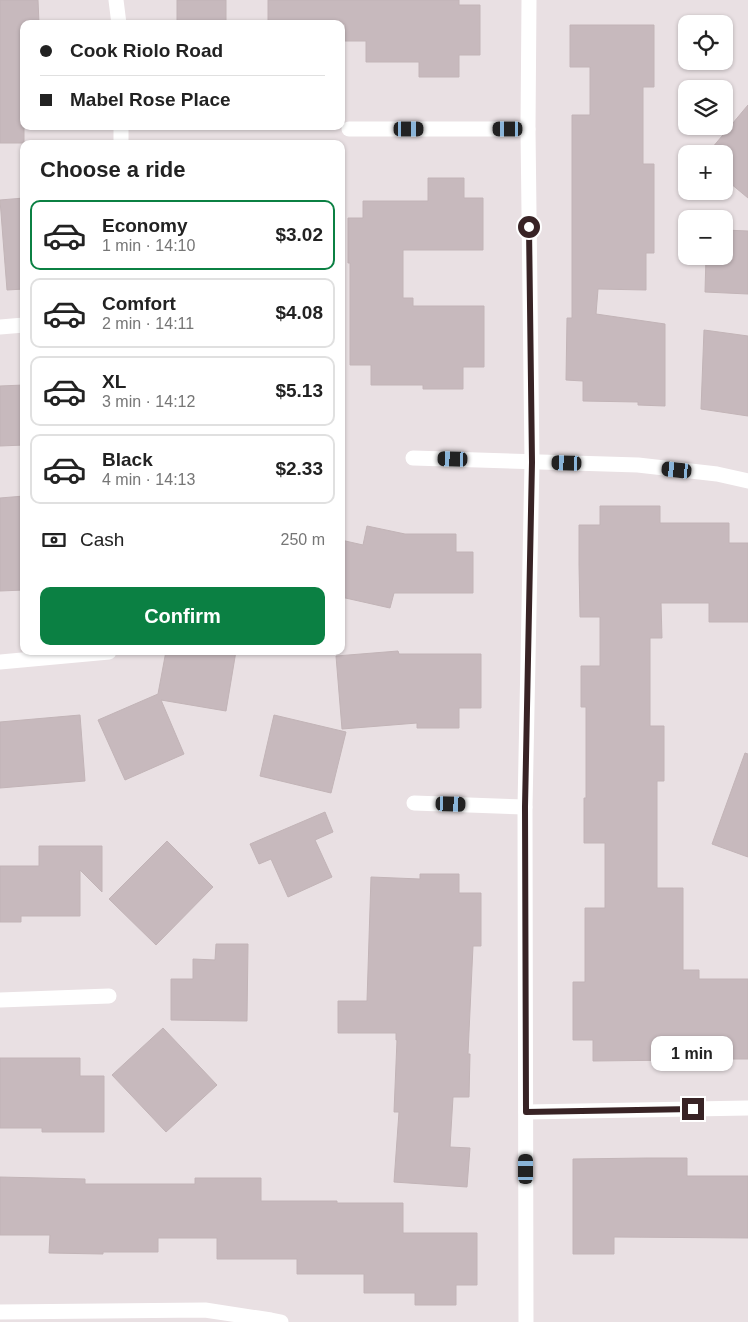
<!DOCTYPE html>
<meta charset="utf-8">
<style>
:root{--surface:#fff;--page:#f2f2f2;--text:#222;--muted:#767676;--line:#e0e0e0;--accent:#0b8043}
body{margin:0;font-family:Helvetica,sans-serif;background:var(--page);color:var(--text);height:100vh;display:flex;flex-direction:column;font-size:19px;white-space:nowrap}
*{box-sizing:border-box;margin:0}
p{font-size:16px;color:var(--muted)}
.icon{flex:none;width:28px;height:28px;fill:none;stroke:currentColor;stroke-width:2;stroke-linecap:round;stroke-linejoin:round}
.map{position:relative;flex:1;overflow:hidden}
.details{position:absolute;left:20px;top:140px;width:325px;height:515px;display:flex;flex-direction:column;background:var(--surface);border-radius:10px;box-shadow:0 1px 4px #0004}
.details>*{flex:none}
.banner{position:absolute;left:20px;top:20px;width:325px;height:110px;border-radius:10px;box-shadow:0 1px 4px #0004;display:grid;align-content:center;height:110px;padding:0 20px;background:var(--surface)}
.buttons{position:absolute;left:678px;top:15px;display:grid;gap:10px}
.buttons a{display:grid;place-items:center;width:55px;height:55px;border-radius:10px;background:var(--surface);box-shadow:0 1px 4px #0004;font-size:25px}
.end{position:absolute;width:22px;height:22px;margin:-11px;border:6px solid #382325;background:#fff;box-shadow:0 0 0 2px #fff}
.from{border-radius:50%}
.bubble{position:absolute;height:35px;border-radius:10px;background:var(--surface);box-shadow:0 1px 4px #0004;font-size:16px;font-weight:700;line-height:35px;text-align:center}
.car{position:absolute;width:15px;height:30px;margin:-15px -8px;border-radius:6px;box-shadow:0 0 4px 1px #0007;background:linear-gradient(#222 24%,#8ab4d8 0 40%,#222 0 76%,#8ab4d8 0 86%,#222 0)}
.banner b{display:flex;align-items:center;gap:18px;height:48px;font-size:19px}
.banner b+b{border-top:1px solid var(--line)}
.banner i{width:12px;height:12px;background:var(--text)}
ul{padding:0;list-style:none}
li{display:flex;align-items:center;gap:15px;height:70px;margin:0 10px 8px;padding:0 10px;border:2px solid var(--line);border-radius:10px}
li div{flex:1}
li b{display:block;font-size:19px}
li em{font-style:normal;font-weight:700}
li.selected{border-color:var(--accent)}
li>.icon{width:45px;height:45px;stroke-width:1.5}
h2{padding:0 20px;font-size:22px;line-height:60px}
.pay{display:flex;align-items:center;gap:12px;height:55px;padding:0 20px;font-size:19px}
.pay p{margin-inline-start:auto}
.cta{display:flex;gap:10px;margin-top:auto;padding:10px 20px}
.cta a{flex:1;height:58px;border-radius:10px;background:var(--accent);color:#fff;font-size:20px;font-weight:700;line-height:58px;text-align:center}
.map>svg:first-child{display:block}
</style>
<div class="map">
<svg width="748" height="1322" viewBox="0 0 748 1322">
<rect width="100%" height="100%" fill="#e9e0e3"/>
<g fill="#c7b9bd" stroke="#c2b4b7">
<polygon points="0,0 38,0 39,24 24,24 24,143 0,143"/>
<rect x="177" y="0" width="49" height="24"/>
<polygon points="268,0 459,0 459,5 480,5 480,55 459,55 459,77 419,77 419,62 366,62 366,41 345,41 345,24 268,24"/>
<polygon points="570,25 654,25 654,87 643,87 643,164 654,164 654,253 646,253 646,290 598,289 596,314 665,324 665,406 638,405 638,402 583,401 583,381 566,380 567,318 572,318 572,115 590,115 590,67 570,67"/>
<polygon points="748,105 748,198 724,178 724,154 707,154"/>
<polygon points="428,178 464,178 464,198 483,198 483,250 403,250 403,298 413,298 413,306 484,306 484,367 463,367 463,389 423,389 423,385 371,385 371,365 350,365 350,263 348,263 348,218 363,218 363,201 428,201"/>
<polygon points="24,198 24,289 7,290 0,200"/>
<polygon points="724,230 748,231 748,294 705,292 706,256 724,256"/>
<polygon points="704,330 748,336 748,416 701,409"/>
<polygon points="24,385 24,445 0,446 0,386"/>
<polygon points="24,496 24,590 0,591 0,498"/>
<polygon points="600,506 660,506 660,523 729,523 729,543 748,543 748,622 709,622 709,603 661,603 662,638 650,638 650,726 664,726 664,781 657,781 657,888 683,888 683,970 699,970 699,979 748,979 748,1059 727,1059 727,1041 680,1041 680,1060 593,1061 593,1040 573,1040 573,982 585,982 585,908 605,908 605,843 584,843 584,798 586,798 586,707 581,707 581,666 600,666 600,617 580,617 579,564 579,525 600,525"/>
<polygon points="367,526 405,534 456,534 456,552 473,552 473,593 394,593 390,608 341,597 341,540 363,545"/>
<polygon points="166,651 236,651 226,711 161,700 184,754 125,780 98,720 158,694"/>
<polygon points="398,651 399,654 481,654 481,708 459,708 459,728 417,728 417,723 342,729 336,656"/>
<polygon points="80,715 85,781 0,788 0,722"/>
<polygon points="274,715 346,732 331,793 260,776"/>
<polygon points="745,753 748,754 748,857 712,844"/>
<polygon points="325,812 333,832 315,840 332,877 288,897 271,859 259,864 250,844"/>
<polygon points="167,841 213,887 156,945 109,899"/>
<polygon points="39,846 102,846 102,892 80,870 80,916 21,916 21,922 0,922 0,866 39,866"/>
<polygon points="420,874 459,874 459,893 481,893 481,946 473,946 468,1054 470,1054 469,1097 453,1097 450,1147 470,1148 467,1187 394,1182 399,1112 394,1112 397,1040 396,1040 396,1033 338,1033 338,1001 367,1001 371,877 420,879"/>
<polygon points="216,944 248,944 247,1021 171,1020 171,979 193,979 193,959 215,960"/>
<polygon points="163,1028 217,1085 166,1132 112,1075"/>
<polygon points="0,1058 80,1058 80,1076 104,1076 104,1132 42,1132 42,1128 0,1128"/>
<polygon points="647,1158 687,1158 687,1176 748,1176 748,1238 614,1237 614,1254 573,1254 573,1159"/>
<polygon points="0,1177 85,1179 85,1184 195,1184 195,1178 261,1178 261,1201 337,1201 337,1203 403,1203 403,1233 477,1233 477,1285 456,1285 456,1305 415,1305 415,1293 364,1293 364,1274 297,1274 297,1259 217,1259 217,1238 158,1238 158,1252 103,1252 103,1254 49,1253 50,1235 0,1235"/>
</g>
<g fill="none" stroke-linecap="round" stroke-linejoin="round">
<g stroke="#fff" stroke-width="15">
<polyline points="116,0 119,24"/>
<polyline points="121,126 121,144"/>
<polyline points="349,129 528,129"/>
<polyline points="0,327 24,325"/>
<polyline points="413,458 638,465 717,474 748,481"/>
<polyline points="0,662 109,652"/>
<polyline points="414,803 525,807"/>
<polyline points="0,1000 109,996"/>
<polyline points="526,1112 748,1108"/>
<polyline points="0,1312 205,1310 271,1320 281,1322"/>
<polyline points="526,1322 525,807 532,462 528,129 529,0"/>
</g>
</g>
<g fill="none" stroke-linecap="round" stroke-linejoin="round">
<polyline stroke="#382325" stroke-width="6" points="529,227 532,462 525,807 526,1112 693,1109"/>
</g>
</svg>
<div class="buttons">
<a><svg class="icon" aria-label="locate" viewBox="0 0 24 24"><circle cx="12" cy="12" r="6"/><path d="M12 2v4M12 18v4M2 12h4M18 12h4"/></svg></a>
<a><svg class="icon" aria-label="layers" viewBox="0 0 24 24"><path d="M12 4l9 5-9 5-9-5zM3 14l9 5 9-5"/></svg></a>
<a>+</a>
<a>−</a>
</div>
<i class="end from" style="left:529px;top:227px"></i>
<i class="end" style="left:693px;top:1109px"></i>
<div class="bubble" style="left:651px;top:1036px;width:82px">1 min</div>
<i class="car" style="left:409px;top:129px;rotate:90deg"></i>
<i class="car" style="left:508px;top:129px;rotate:270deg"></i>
<i class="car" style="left:453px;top:459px;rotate:272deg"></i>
<i class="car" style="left:567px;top:463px;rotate:272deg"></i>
<i class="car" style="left:677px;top:470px;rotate:276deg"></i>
<i class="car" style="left:451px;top:804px;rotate:92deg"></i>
<i class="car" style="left:526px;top:1169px;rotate:0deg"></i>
<div class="banner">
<b><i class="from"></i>Cook Riolo Road</b>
<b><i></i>Mabel Rose Place</b>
</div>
<section class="details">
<h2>Choose a ride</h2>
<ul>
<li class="selected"><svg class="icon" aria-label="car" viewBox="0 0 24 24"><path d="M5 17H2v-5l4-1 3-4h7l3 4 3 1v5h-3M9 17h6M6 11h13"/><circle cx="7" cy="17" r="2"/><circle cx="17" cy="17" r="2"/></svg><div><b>Economy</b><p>1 min · 14:10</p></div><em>$3.02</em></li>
<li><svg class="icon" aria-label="car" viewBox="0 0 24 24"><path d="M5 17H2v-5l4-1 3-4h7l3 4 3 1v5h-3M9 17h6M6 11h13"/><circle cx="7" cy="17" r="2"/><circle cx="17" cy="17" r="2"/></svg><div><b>Comfort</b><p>2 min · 14:11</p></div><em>$4.08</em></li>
<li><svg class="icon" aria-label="car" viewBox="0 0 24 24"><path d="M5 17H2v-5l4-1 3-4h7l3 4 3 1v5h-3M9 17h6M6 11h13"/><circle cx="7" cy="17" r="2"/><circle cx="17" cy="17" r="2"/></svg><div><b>XL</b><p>3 min · 14:12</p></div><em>$5.13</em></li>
<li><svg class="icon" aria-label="car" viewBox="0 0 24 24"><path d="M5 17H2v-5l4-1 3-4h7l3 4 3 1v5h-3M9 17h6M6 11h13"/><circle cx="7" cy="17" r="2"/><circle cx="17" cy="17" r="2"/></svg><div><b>Black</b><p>4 min · 14:13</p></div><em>$2.33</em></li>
</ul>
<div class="pay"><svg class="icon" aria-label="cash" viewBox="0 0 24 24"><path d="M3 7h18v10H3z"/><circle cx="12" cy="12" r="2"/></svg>Cash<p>250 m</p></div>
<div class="cta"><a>Confirm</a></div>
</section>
</div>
